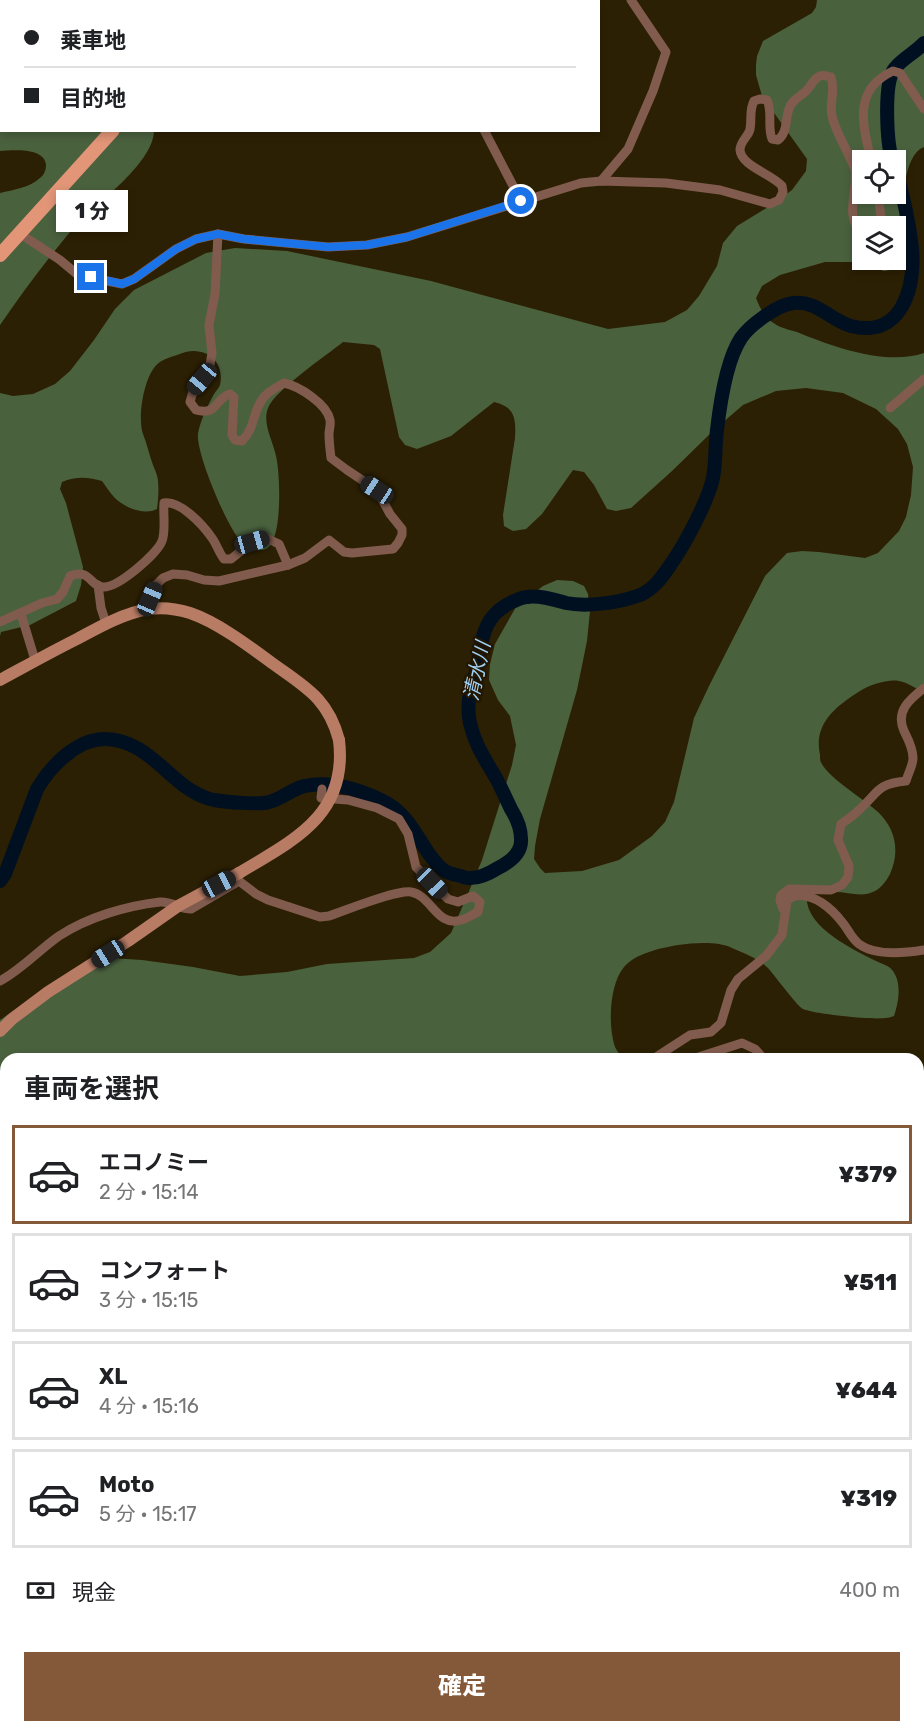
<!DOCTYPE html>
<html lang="ja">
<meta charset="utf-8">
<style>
:root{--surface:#fff;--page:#f6f6f6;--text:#202124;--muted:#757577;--line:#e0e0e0;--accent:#835939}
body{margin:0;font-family:Rubik,"Noto Sans JP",sans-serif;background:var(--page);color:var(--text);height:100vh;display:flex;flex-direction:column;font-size:22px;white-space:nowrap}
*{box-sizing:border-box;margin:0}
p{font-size:20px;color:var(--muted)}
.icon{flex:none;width:33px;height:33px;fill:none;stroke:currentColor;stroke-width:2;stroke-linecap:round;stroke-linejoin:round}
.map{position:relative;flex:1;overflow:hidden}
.sheet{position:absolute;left:0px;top:1053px;width:924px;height:680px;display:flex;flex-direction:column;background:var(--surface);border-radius:18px 18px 0 0;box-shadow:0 3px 9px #0003}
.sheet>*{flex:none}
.guide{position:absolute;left:0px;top:0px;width:600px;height:132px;box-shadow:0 3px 9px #0003;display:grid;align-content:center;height:132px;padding:0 24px;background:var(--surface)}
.fabs{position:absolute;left:852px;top:150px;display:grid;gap:12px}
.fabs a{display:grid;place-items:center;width:54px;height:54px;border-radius:0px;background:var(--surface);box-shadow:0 3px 9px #0003;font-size:30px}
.end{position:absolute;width:27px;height:27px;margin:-14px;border:8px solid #1a73e8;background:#fff;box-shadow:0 0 0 3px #fff}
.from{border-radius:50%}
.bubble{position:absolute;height:42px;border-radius:0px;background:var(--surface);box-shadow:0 3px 9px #0003;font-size:20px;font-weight:800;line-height:42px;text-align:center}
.car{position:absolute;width:18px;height:36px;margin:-18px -9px;border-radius:8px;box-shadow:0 0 4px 2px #0007;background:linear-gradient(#222 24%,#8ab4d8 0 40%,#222 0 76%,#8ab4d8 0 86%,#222 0)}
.guide b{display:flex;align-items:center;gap:21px;height:57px;font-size:22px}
.guide b+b{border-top:2px solid var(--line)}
.guide i{width:15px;height:15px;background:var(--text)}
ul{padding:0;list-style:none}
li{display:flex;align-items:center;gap:18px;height:99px;margin:0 12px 9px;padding:0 12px;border:3px solid var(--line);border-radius:0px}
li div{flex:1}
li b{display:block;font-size:22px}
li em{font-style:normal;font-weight:800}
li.on{border-color:var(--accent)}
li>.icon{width:54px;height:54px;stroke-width:1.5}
h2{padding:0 24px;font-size:27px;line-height:72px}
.pay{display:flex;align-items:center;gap:15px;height:66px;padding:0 24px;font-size:22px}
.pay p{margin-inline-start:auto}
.primary-button{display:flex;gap:12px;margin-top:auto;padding:12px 24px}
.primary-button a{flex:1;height:69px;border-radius:0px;background:var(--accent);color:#fff;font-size:24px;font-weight:800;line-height:69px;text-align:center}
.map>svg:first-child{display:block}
</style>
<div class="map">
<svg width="924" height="1732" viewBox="0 0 924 1732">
<rect width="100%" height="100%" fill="#2c2004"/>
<g fill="#4a613e" fill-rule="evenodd">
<path d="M817 0H924V147C907 153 903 189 903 205 904 213 907 221 907 229 906 243 901 256 895 269L884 271 856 262H825L780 275 762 286 756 298C760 308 764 318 775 324 781 328 790 330 797 332 833 347 886 366 924 353V693C917 689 907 682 899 681 887 679 870 685 860 691 836 706 813 724 820 755 820 758 820 762 822 764 829 778 865 800 878 812 896 829 900 852 890 874 887 880 881 888 875 891 862 898 849 892 835 892 825 892 816 893 807 893 802 926 852 949 876 961 880 963 886 965 889 967 903 978 899 1002 894 1016 891 1017 888 1018 885 1018 872 1020 814 1014 803 1009 798 1007 775 976 768 968 759 959 744 953 732 948 717 941 695 943 678 945 661 948 636 953 624 967 609 985 608 1026 615 1047 617 1051 620 1055 622 1059H6V1085L0 1091V1020L63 977 111 958 142 960 193 967 240 976 287 972 327 964 414 958 430 952 451 933 467 896 482 860 512 765 516 745 510 716 498 700 489 680 490 664 495 644 516 607 543 586 557 580 573 581 584 586 588 594 590 611 587 641 577 690 540 819 535 846 534 859 540 868 545 873 582 871 619 860 652 836 665 822 674 802 694 718 709 686 765 576 787 553 802 551 819 552 865 558 878 553 899 531 906 517 911 495 913 467 907 444 898 429 876 409 843 393 806 388 776 391 743 405 714 430 672 471 631 508 616 511 607 509 594 485 584 472 573 470 542 514 526 529 513 531 504 526 503 515 515 438C516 418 515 407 494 402L451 436 417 449 405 445 399 437 380 349 374 345 343 342C327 355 275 390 268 408 262 424 273 441 276 456 280 471 284 548 263 550 254 551 245 545 239 539 226 524 196 453 198 434 200 421 207 407 213 396 215 392 219 388 220 385 223 373 218 359 207 354 195 349 188 351 177 355 171 357 164 359 160 362 144 372 137 418 143 434 147 444 149 454 153 465 155 470 158 476 158 482 159 491 158 500 157 509 144 516 123 507 114 497 109 492 106 486 102 481 89 477 76 476 62 482L60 489 66 503 83 567 81 585 76 601 30 625 1 632 0 636V393L13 396 33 394 55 384 70 371 94 340 115 309 134 290 206 253 235 248 287 251 431 281 608 329 665 322 687 310 699 296 717 266 723 243 737 226 773 204 792 190 806 171 807 159 762 96 756 75V65L757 56 763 41 812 13 816 7ZM862 160H896V194H862ZM862 226H896V260H862Z"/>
<path d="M1 106 2 130 154 131C153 165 92 206 70 232 45 262 22 293 0 325V193C13 190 31 187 40 178 44 175 46 170 46 165 45 147 12 150 0 151V108Z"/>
<polygon points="924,1162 924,1210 918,1210 918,1163"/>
<polygon points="918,1250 924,1250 924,1335 918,1337"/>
<polygon points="924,1462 924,1670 918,1675 918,1467"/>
<polygon points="265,1727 265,1726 579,1727 578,1732 263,1732"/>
</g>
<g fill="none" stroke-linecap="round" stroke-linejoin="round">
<g stroke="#001021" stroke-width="14">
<path d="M892 160C887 142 883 82 895 68 903 58 916 52 924 43"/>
<path d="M0 881 5 874 37 789C50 767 76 739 105 739 154 740 171 791 214 800 226 802 259 805 269 802 282 799 293 788 305 786 330 780 361 790 383 801 405 811 416 835 429 854 434 860 439 868 445 871 450 874 456 875 461 876 463 877 466 878 468 878 478 879 490 873 498 868 510 862 522 853 521 839 521 828 516 817 511 809 505 797 500 784 493 773 483 756 474 742 470 723 466 705 470 692 475 676 478 666 479 655 481 645 485 624 493 611 512 602 517 600 522 597 527 597 539 595 555 600 566 603 586 607 618 603 637 596 652 592 663 576 671 564 685 544 708 501 713 478 716 462 715 446 717 430 720 404 727 359 741 338 750 325 777 305 793 303 817 300 830 320 851 326 902 339 915 288 912 248 909 222 903 195 896 170"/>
<polyline points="918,1207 924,1202"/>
<polyline points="117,1732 120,1726"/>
</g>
<g stroke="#815c4e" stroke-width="9">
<polyline points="153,0 154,2"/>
<polyline points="415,0 416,2"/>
<polyline points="165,2 166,0"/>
<polyline points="517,2 519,0"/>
<polyline points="484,130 521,201"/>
<path d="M871 160C863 125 852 90 893 71L900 73 924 109"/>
<polyline points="601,181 628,149 653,91 666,52 631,0"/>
<polyline points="877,226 881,218 878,194"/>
<path d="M19 233 60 260 78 275 122 284 134 279 176 249 196 239 218 234 244 239 328 247 367 245 407 237 581 183 601 181 666 183 720 190 770 204 779 200 783 192 782 186C772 174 741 166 740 150 740 141 749 136 750 129 752 119 749 110 754 101L760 99 767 100C773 112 767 126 772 139L778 140C788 132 785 119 789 109 791 101 799 97 805 92 810 88 812 81 818 77 822 74 826 76 831 77 836 90 829 102 832 116 836 134 849 152 855 170 858 193 846 208 858 230L862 231"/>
<polyline points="890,408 924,379"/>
<polyline points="98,585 101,608 106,623"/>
<path d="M147 610 154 587 163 578 173 574 187 575 204 580 219 581 288 565 305 558 329 540 344 552 352 553 393 549 398 543 402 535V529L390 514 377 490 347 470 331 458C330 450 329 442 329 434 329 430 331 424 330 420 327 404 299 386 284 383 277 387 269 391 264 397 252 411 256 427 242 441L235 440 232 435 234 397 230 394C214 399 218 416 196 410L190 402 194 388 209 370 212 353 209 325 215 294 218 234"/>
<polyline points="21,614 35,660"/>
<path d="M0 622 42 603 57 599 63 592 70 576C91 568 89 586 103 587 118 588 157 554 162 541 166 531 163 515 164 503 180 500 203 525 212 538 217 545 219 553 224 559H231L252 542 266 538 279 544 288 565"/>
<path d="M783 909 780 900 781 895 789 889 831 890 842 885 848 877 849 866 838 840 841 824C847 820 854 815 859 810 879 792 876 784 906 781 908 774 913 765 913 758 913 748 908 739 904 731 895 711 910 699 924 688"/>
<path d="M0 981C22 969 39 950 59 936 88 917 126 906 160 902 171 901 180 909 191 909L239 881 256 894 268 900 320 917 329 916C347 910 395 890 411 892 431 895 437 928 461 920 467 919 473 914 478 912L480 902 473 896 458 902 448 899 416 867 408 834 399 819 377 808 348 800 321 798 322 789"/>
<polyline points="654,1058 687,1059"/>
<path d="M653 1059 690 1035 711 1032 721 1023 731 990 738 979 766 956 782 935 787 901C789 899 792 897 795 896 813 892 832 909 842 922 848 929 852 939 859 944 875 956 906 953 924 950"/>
<polyline points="692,1059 742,1043 755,1049 764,1059"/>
<polyline points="918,1113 924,1112"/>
<polyline points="918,1402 924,1400"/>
<polyline points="0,1520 6,1531"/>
<polyline points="813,1732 817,1726"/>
</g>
<g stroke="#b87c65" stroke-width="12">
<path d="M0 680C26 666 51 652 77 639 99 627 124 613 149 609 163 607 177 609 190 613 217 622 249 646 272 663 305 687 328 698 339 740"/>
<polyline points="0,1031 12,1019 48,992 128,941 178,906 239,873"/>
<polyline points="0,1692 6,1692"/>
<polyline points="149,1726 153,1732"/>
</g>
<g stroke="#e29577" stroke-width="14">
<polyline points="218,2 219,0"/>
<polyline points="0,255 113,130"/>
</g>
<path stroke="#b87c65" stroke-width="12" d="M239 873C294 840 348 815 339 740"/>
</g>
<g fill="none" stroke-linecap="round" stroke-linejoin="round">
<polyline stroke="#1a73e8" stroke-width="8" points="91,277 122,284 134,279 176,249 196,239 218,234 244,239 328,247 367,245 407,237 521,201"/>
</g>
<g text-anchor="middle" stroke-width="4.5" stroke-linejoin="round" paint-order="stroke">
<g font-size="20" font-style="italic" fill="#a0d0f5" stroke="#221600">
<text transform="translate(477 671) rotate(-78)" y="7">清水川</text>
</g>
</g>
</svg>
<div class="fabs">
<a><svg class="icon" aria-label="locate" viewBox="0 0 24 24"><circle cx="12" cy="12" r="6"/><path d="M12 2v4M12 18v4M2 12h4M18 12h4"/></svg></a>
<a><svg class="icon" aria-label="layers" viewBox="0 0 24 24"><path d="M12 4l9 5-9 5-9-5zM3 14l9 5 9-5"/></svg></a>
</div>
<i class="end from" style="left:521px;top:201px"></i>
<i class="end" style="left:91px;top:277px"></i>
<div class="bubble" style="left:56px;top:190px;width:72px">1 分</div>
<i class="car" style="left:202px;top:379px;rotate:220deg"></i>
<i class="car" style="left:377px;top:490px;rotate:303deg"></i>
<i class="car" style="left:252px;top:542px;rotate:74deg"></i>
<i class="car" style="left:150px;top:599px;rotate:23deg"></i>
<i class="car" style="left:432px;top:883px;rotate:136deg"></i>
<i class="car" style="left:219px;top:884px;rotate:62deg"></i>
<i class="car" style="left:108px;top:954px;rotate:238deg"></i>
<div class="guide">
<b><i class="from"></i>乗車地</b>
<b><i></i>目的地</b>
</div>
<section class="sheet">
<h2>車両を選択</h2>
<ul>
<li class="on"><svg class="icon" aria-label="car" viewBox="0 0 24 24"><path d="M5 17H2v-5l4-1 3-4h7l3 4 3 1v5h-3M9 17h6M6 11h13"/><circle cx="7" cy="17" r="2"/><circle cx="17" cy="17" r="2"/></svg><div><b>エコノミー</b><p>2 分 · 15:14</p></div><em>¥379</em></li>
<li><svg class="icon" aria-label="car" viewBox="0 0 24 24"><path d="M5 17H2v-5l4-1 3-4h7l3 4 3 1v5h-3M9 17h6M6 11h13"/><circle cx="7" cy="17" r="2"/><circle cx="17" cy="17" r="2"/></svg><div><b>コンフォート</b><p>3 分 · 15:15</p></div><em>¥511</em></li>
<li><svg class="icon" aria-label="car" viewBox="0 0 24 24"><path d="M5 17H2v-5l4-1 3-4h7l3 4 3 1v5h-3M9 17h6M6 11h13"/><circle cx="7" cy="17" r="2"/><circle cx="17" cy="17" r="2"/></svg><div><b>XL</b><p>4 分 · 15:16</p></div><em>¥644</em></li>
<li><svg class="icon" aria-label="car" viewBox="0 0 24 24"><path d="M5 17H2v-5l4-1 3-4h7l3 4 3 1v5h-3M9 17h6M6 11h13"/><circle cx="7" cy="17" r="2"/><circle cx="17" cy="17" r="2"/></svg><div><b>Moto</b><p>5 分 · 15:17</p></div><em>¥319</em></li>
</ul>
<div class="pay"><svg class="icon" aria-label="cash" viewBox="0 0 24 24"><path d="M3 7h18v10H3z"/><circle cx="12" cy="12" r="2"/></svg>現金<p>400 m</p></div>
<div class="primary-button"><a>確定</a></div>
</section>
</div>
